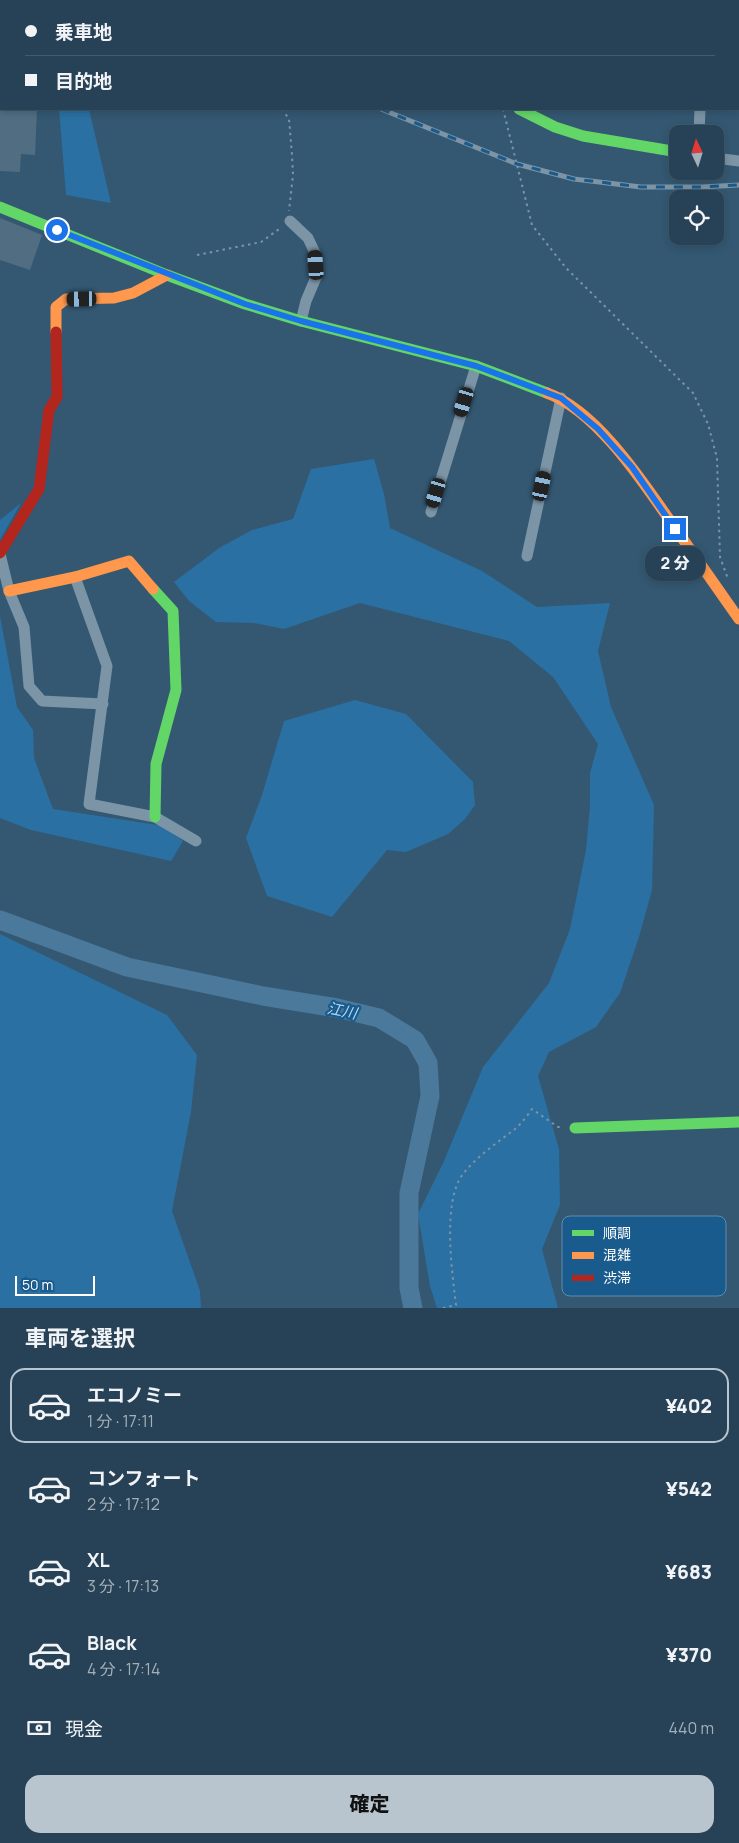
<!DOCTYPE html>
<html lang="ja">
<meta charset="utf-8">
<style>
:root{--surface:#274256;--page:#334d60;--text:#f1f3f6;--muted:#a4b0b9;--line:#435b6c;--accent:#b8c5ce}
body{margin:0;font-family:Manrope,"Noto Sans JP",sans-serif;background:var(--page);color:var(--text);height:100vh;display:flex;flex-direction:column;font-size:19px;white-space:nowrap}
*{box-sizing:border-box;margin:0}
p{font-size:16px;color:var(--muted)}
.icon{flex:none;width:28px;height:28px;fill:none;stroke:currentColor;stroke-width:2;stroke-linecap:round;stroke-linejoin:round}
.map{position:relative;height:1308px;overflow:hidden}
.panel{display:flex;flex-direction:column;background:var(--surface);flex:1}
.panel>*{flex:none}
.hud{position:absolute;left:0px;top:0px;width:740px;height:110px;box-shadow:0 2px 8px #0003,0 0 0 1px var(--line);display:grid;align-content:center;height:110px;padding:0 25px;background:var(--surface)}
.needle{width:32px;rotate:356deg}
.controls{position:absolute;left:669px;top:125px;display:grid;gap:10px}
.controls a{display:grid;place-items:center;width:55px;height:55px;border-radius:10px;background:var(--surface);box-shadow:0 2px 8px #0003,0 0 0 1px var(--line);font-size:25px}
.scale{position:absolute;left:15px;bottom:12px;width:80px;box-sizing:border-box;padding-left:5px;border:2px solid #fff;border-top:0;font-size:14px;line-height:18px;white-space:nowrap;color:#fff;-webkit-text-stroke:4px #195b8d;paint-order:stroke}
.end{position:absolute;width:22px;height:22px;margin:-11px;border:6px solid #1a73e8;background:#fff;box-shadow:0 0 0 2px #fff}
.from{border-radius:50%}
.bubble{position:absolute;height:35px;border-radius:15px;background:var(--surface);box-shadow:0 2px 8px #0003,0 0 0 1px var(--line);font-size:16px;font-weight:800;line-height:35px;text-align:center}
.car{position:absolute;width:15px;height:30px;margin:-15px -8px;border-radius:6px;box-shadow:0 0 4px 1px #0007;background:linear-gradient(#222 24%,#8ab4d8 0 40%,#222 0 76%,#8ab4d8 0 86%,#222 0)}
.hud b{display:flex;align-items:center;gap:18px;height:48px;font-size:19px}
.hud b+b{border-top:1px solid var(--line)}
.hud i{width:12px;height:12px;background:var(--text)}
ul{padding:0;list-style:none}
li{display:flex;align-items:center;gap:15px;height:75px;margin:0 10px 8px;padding:0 15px;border:2px solid transparent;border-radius:15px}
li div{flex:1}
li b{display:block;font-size:19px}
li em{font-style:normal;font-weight:800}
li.selected{border-color:var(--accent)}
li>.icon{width:45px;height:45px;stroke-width:1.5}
h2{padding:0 25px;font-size:22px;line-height:60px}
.pay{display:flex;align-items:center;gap:12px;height:55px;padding:0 25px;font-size:19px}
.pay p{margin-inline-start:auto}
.action{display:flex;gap:10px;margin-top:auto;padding:10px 25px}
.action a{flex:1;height:58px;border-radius:15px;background:var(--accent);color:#111;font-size:20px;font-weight:800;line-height:58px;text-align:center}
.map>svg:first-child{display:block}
</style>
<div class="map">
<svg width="739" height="1308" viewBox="0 0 739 1308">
<rect width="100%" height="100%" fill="#345872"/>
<g fill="#2a70a2">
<polygon points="0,0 232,0 229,1"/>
<polygon points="458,0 626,0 459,1"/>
<polygon points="59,109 89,109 111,203 66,195"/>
<polygon points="374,459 384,494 390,528 482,571 537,607 610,603 598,651 611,707 654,805 652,890 639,937 620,993 596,1027 549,1052 538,1076 559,1149 560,1205 542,1249 558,1308 437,1308 430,1286 418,1214 444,1161 483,1067 549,983 570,929 586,850 590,806 590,773 598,744 553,677 509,641 360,603 284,629 254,623 216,622 189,601 174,582 219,548 252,530 293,519 311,469"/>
<polygon points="21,503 0,540 0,520"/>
<polygon points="0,616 17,707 33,730 34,758 53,809 164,826 183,841 171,861 31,830 0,818"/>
<polygon points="355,700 406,714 473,782 475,805 465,819 448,834 406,852 387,850 332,917 267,896 246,838 262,795 284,721"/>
<polygon points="0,934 167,1015 197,1055 191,1112 172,1211 200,1291 201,1308 0,1308"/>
</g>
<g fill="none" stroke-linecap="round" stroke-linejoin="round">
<polyline stroke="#4b799b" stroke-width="19" points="0,920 127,967 263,996 337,1008 379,1018 415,1040 428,1063 430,1096 409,1193 409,1288 413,1308"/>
</g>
<g fill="#506d82">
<polygon points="0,109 37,109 35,155 21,154 20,172 0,171"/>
<polygon points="0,218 42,235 30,270 0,260"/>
</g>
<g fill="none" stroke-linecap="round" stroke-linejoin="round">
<g stroke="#7b94a6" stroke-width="2" stroke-dasharray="2.5 4" stroke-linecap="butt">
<polyline points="282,109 289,119 292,155 293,175 289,211"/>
<polyline points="503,109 532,225 566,268 693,393 708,424 717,458 720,557 728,579"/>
<polyline points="197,255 261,242 282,227"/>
<path d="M443 1308 456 1305C452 1272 442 1201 463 1174 477 1156 497 1143 515 1129 521 1124 527 1116 532 1109L558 1127H562"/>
</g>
<g stroke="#7b94a6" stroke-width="11">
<polyline points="174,0 177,1"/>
<polyline points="719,1 719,0"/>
<polyline points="699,134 700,109"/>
<polyline points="715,158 739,161"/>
<polyline points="290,221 308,238 316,255 317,275 306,301 301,321"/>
<polyline points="431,512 476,366"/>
<polyline points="0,554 9,591 24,627 29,686 42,701 103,704"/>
<polyline points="527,556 561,398"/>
<polyline points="75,577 107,666 89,804 155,817 196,841"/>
</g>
<g stroke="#63d668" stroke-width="11">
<polyline points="519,109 555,127 583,136 678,152"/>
<polyline points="0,207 167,275 245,304 301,321 476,366 547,393"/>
<polyline points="153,589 173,611 176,690 156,764 155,817"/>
<polyline points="575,1128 739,1122"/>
</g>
<g stroke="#ff974d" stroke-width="11">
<polyline points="56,332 56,307 66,299 114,298 133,293 167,275"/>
<path d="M547 393C597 411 643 482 673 525 695 556 717 588 739 619"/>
<polyline points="9,591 75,577 129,561 153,589"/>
</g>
<polyline stroke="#b3261e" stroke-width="11" points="0,553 39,489 49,410 57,397 56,332"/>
<defs>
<g id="rail">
<polyline points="112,0 115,1"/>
<polyline points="381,109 517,164 574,179 641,187 702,187 739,185"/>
</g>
</defs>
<use href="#rail" stroke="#7c94a5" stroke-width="5"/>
<use href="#rail" stroke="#195b8d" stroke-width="3" stroke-dasharray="9" stroke-linecap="butt"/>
</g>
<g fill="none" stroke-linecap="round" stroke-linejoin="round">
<polyline stroke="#1a73e8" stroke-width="6" points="57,230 245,304 301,321 476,366 561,398 598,429 632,467 675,529"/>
</g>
<g text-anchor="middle" stroke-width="4.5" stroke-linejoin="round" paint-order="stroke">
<g font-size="15" font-style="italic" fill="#b1d9f5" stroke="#195b8d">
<text transform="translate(342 1011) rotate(11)" y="5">江川</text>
</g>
</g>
<rect x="562" y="1216" width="164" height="80" rx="8" fill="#195b8d" stroke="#5e8caf" stroke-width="1"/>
<rect x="572" y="1230" width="22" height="6" fill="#63d668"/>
<rect x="572" y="1252" width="22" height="7" fill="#ff974d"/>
<rect x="572" y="1275" width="22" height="6" fill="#b3261e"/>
<g font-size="14" fill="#fff">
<text x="603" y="1238">順調</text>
<text x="603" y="1260">混雑</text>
<text x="603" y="1283">渋滞</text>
</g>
</svg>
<div class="controls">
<a><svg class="needle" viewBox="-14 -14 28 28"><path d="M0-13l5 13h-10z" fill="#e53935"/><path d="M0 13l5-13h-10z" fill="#a4b0b9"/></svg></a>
<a><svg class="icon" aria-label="locate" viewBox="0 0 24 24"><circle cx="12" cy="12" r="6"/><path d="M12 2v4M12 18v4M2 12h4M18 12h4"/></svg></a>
</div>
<div class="scale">50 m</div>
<i class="end from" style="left:57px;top:230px"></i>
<i class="end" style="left:675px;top:529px"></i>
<div class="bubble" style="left:645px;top:546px;width:60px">2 分</div>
<i class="car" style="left:316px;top:265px;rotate:356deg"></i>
<i class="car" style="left:82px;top:299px;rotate:269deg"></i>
<i class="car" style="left:464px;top:402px;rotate:197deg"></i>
<i class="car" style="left:542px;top:486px;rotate:12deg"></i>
<i class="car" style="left:436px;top:493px;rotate:197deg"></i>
<div class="hud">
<b><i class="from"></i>乗車地</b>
<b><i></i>目的地</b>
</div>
</div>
<section class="panel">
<h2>車両を選択</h2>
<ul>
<li class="selected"><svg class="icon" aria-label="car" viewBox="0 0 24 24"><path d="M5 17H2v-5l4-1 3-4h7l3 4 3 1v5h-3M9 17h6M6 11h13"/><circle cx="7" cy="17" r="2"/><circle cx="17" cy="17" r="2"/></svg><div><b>エコノミー</b><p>1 分 · 17:11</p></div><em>¥402</em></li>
<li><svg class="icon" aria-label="car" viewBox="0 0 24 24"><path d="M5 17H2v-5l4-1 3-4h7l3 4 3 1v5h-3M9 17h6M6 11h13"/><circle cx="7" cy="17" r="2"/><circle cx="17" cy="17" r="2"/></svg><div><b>コンフォート</b><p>2 分 · 17:12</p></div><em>¥542</em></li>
<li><svg class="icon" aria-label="car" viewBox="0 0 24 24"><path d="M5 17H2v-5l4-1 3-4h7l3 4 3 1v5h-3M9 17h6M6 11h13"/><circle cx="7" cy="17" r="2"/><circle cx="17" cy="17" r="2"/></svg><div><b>XL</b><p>3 分 · 17:13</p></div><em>¥683</em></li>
<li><svg class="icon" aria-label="car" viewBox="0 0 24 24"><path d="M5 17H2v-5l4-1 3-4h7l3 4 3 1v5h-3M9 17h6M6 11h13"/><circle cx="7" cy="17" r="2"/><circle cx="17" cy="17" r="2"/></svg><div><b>Black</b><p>4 分 · 17:14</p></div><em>¥370</em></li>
</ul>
<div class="pay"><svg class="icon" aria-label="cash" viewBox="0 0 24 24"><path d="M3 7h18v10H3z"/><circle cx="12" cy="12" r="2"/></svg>現金<p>440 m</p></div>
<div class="action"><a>確定</a></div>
</section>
